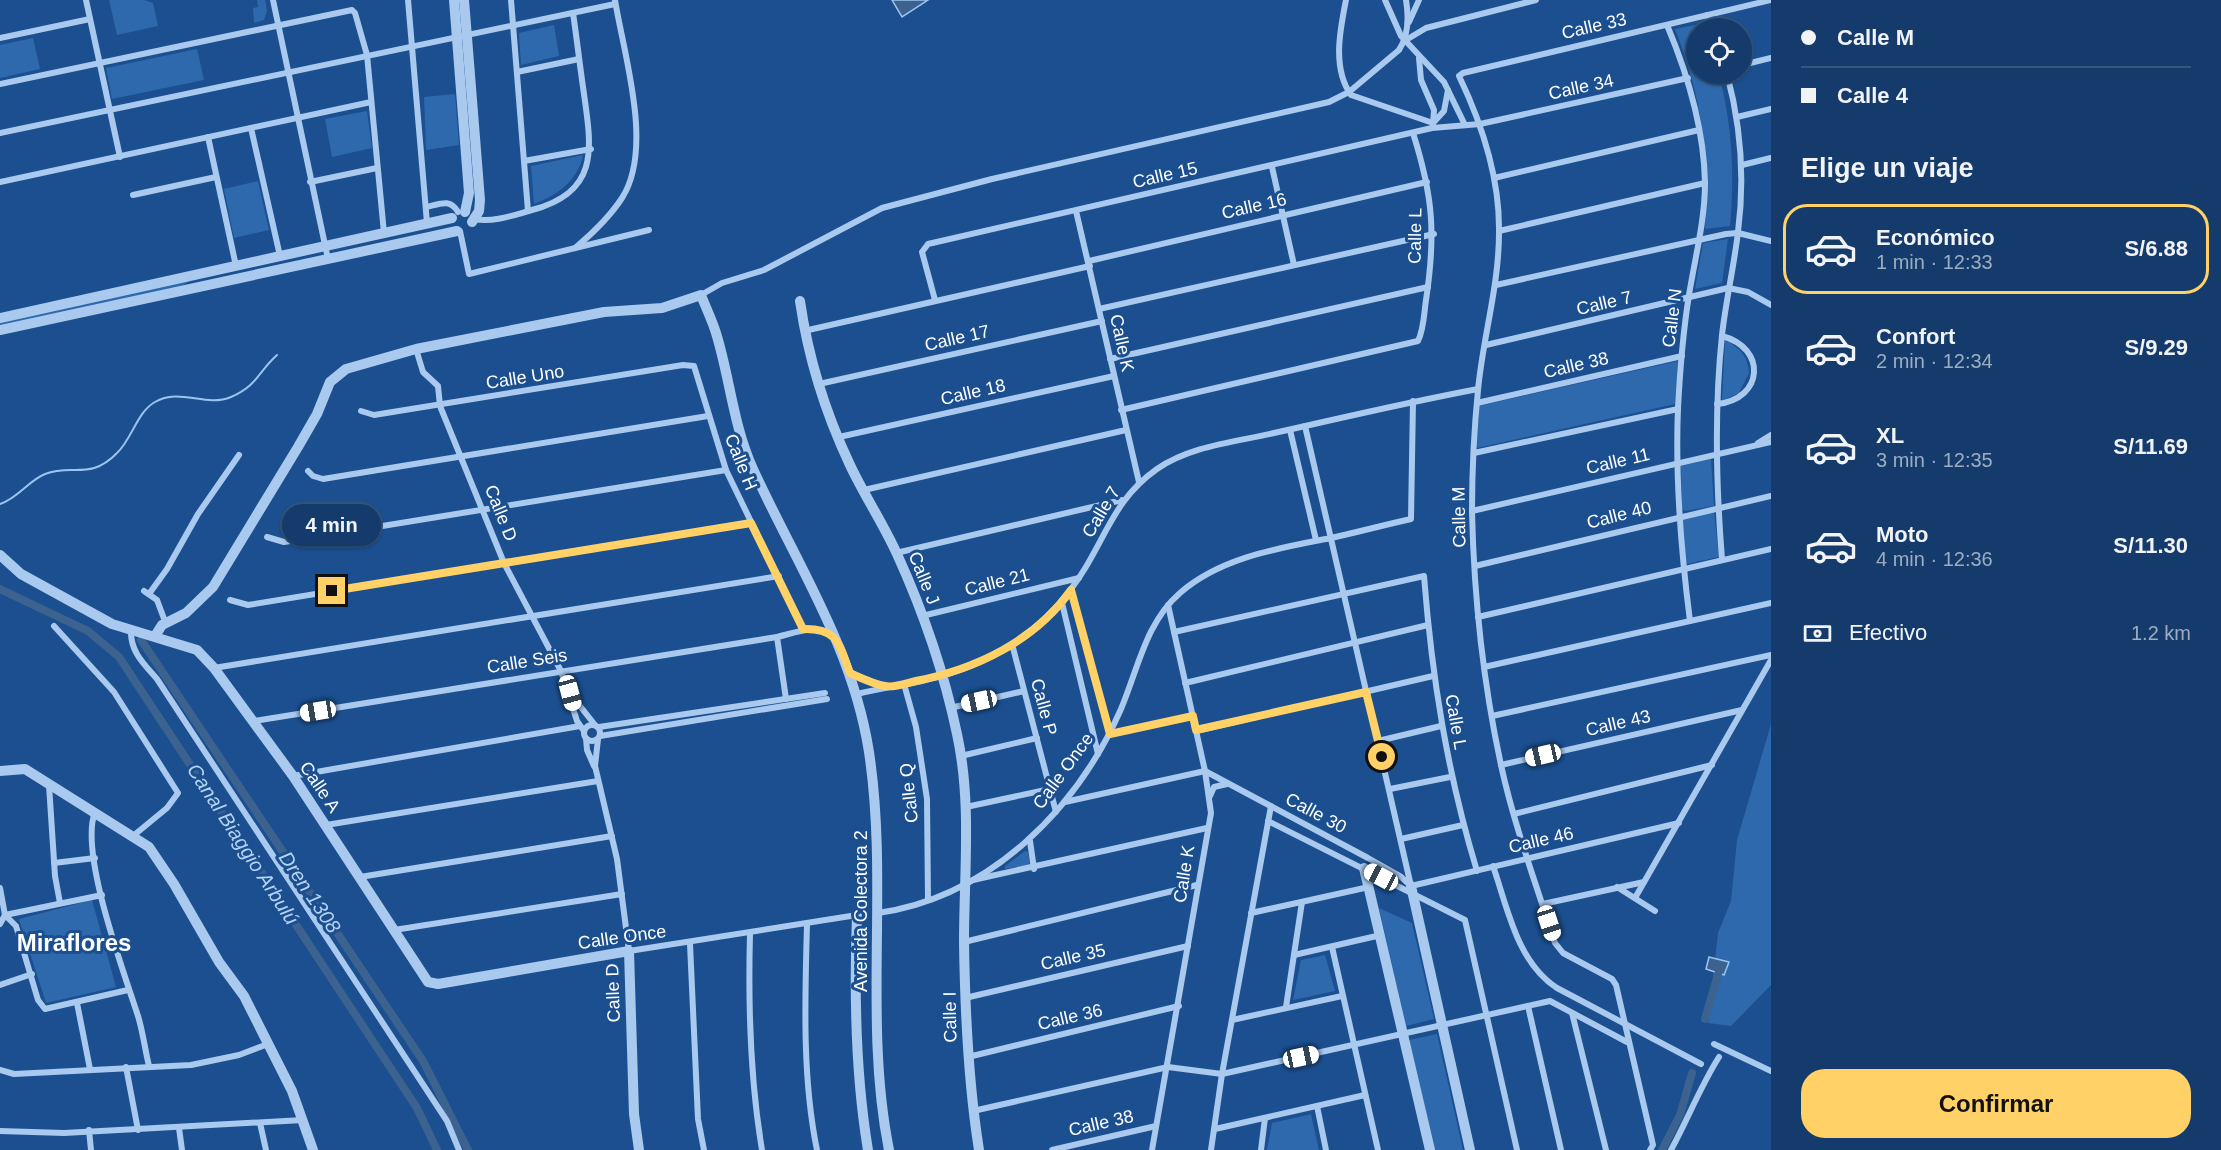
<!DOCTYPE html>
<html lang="es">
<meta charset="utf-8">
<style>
:root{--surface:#143b6b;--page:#1d4271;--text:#f1f3f6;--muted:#9dadc1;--line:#33557e;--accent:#ffd166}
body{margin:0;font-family:Helvetica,sans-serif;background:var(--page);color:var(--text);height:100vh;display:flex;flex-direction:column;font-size:22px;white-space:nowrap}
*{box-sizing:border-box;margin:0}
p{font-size:20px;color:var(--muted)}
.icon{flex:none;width:33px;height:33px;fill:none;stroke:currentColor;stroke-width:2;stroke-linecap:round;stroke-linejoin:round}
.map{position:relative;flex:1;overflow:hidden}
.details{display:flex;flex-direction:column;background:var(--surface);width:450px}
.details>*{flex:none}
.hud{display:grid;align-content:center;height:132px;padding:0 30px;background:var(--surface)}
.tools{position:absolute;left:1686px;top:18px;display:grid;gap:12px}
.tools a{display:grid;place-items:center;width:66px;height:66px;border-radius:50%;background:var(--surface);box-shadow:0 2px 4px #0004,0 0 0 2px var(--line);font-size:30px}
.end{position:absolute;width:27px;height:27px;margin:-14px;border:8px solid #ffd166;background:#111;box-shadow:0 0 0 3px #111}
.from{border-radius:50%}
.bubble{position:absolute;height:42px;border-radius:21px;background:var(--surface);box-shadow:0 2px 4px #0004,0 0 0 2px var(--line);font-size:20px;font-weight:600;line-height:42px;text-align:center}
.car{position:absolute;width:18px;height:36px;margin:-18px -9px;border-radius:8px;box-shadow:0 0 4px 2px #0007;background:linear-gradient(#fff 24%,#345 0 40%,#fff 0 76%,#345 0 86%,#fff 0)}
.hud b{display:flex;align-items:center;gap:21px;height:57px;font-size:22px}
.hud b+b{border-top:2px solid var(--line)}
.hud i{width:15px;height:15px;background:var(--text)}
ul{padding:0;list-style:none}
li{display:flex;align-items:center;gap:18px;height:90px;margin:0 12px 9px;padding:0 18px;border:3px solid transparent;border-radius:24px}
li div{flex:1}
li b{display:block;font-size:22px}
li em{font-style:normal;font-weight:600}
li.on{border-color:var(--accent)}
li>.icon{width:54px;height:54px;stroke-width:1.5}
h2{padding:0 30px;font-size:27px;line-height:72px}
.pay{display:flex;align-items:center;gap:15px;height:66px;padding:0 30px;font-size:22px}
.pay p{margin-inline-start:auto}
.primary-button{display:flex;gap:12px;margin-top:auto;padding:12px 30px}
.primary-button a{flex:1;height:69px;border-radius:24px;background:var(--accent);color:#111;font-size:24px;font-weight:600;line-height:69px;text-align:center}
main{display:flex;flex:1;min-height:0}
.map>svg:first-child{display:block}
</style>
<main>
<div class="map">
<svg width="1771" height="1150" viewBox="0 0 1771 1150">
<rect width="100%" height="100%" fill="#1b4f8f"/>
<g fill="#2e69ad">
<polygon points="109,0 144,0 153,3 158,26 117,35"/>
<polygon points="257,0 265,0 267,11 264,20 254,23 253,8 258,7"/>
<path d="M1701 24 1703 28H1696V74H1719C1732 124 1735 174 1730 226L1705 229C1710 156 1702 98 1675 29Z"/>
<polygon points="554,25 559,56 521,65 519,33"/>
<polygon points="33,38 40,69 0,78 0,45"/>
<polygon points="197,49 204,80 112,99 106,68"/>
<polygon points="455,94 459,145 426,150 424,97"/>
<polygon points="367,111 372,148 332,157 325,119"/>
<path d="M583 155C578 181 557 195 534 204L531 166Z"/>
<polygon points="258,181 269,230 234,238 224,189"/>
<polygon points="1728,239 1722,283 1695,289 1703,243"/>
<polygon points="191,280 177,289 0,328 0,320"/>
<path d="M1725 340C1740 348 1748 356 1749 373L1739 393 1722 401Z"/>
<polygon points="1678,361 1675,404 1477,448 1479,406"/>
<polygon points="1711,459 1714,506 1685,511 1682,509 1681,466"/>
<polygon points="1714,511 1719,557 1686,564 1683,519"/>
<polygon points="1771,724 1771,985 1731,1026 1708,1023 1718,933 1731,901 1737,840"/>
<polygon points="1025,851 1028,852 1030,865 1005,869 1005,866"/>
<polygon points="92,900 116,987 46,1003 19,919"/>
<polygon points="1379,908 1412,923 1434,1019 1406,1026"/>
<polygon points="1325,955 1335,991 1293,1000 1301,960"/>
<polygon points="1437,1034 1463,1150 1434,1150 1409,1040"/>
<polygon points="1311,1114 1319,1150 1267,1150 1272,1123"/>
</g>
<g fill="#3c6290" stroke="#9cc4f0" stroke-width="1.5">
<polygon points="892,0 928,0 902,17"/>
<polygon points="1709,957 1729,962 1724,975 1706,969"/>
</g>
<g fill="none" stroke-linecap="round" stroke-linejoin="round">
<path stroke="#9cc4f0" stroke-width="2" d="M0 504C18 498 28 481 45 474 72 463 90 481 117 453 132 439 137 412 155 402 180 387 205 408 231 397 258 385 258 372 277 355"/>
<g stroke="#3c6290" stroke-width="8">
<polyline points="0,589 88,631 119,657 417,1108 437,1150"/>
<polyline points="141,640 423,1061 468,1150"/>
<polyline points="1705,1019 1718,974"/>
<polyline points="1662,1150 1680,1115 1692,1073"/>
</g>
<g stroke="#a9c9ee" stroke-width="6">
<polyline points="86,0 120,157"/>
<polyline points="273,0 328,259"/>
<polyline points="408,0 427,223"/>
<polyline points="511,0 528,211"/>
<path d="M1346 0C1340 30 1332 68 1351 95L1433 123 1444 111 1448 90"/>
<polyline points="1385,0 1401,36 1444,82 1465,125"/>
<polyline points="1707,15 1711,28"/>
<polyline points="1409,22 1419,0"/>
<path d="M1667 25C1688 75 1704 128 1705 183 1705 220 1695 258 1689 295 1683 332 1680 370 1678 408 1675 479 1681 551 1690 621"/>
<polyline points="0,38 90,19"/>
<polyline points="1406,40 1426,28 1536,0"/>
<polyline points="1419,58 1421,80 1434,110 1433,125"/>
<polyline points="1742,65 1771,58"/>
<polyline points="517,72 579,59"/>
<polyline points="0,84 352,10 355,13 367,55 384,233"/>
<polyline points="1737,117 1771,109"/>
<polyline points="251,128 280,256"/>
<polyline points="0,133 615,4"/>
<polyline points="208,137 236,266"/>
<polyline points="524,161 591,149"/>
<polyline points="1742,165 1771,158"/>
<polyline points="1272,167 1294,265"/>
<polyline points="1494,178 1699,130"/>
<polyline points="0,182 371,102"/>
<polyline points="310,182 377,168"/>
<polyline points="133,195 216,177"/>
<path d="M426 207C440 204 450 198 458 212"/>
<polyline points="1076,211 1139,482"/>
<path d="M474 219C493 223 514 215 532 210 599 192 592 150 584 94 580 67 577 40 573 13"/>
<polyline points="460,231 469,274 649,230"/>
<polyline points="1499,231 1705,183"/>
<path d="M575 248C593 233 609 218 622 198 654 148 624 56 615 0"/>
<polyline points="1089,261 1427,182"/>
<polyline points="1496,285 1726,234 1738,233 1771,241"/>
<path d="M701 295 722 283 764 270 882 208 992 179 1329 102 1349 92 1399 50C1409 35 1409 18 1406 0"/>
<polyline points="935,300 922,252 928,244 1432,128 1480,124 1688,78"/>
<polyline points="1099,309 1434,234"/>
<polyline points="804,331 1090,266"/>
<polyline points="1486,345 1728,288 1748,292 1771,305"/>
<polyline points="416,349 423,372 438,386 440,406 504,563 561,671 577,721 584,731"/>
<polyline points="1110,359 1428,287"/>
<polyline points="819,384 1102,321"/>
<polyline points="1477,403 1682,356"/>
<path d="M1717 404C1764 399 1767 348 1722 336"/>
<path d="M1121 410 1418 341C1424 329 1424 313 1426 300 1436 234 1433 196 1413 133"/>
<polyline points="361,411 374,415 683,365 694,366 726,470 803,629"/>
<polyline points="1305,426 1411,886"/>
<polyline points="1290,430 1316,540"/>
<polyline points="839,437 1114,376"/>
<polyline points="1758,443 1771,435"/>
<polyline points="1474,453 1678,409"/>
<polyline points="308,471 313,476 323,479 708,416"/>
<polyline points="864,490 1126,430"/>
<polyline points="1472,511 1771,442"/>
<polyline points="267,537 284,542 726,470"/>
<polyline points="896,553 1122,500"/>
<path d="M1722 559C1716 484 1714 410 1722 335 1726 300 1734 266 1738 232 1745 178 1741 126 1727 74"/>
<polyline points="1475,566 1771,496"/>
<polyline points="1071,590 1110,734 1193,716"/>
<polyline points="144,591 157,600 166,624"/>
<polyline points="149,594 167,569 198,514 239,455"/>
<polyline points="230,600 248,605 751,523"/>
<polyline points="1062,603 1098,754"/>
<polyline points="922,616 1079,578"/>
<polyline points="1478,617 1771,549"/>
<polyline points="54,626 114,692 178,793 167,808 133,836"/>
<path d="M131 630C130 651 143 663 157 679L447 1121 459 1150"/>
<path d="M1174 632 1424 576C1432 678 1447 772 1477 871"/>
<polyline points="777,637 786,699"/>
<polyline points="1012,644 1056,812"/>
<polyline points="1484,667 1771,603"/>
<polyline points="214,668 779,576"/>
<polyline points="850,673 886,687"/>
<polyline points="1185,683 1428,625"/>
<polyline points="904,684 916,727 927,799 928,900"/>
<path d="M857 694C885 687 914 684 941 676 1001 660 1052 622 1084 570 1108 531 1117 497 1157 469 1190 446 1235 442 1274 433 1341 418 1409 402 1478 389"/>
<polyline points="572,696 595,725"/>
<polyline points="950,708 1024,691"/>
<polyline points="1492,716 1771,655"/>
<path d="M254 721 777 637C798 632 814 624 833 636"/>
<circle cx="592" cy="733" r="8"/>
<polyline points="599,727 825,693"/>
<polyline points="1196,731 1433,676"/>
<polyline points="600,736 827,699"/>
<polyline points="586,738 587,750 594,766"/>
<polyline points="598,739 595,766 617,859 629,951 857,915"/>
<polyline points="1378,741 1441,726"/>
<polyline points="961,756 1037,738"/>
<polyline points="1501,765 1742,710"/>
<polyline points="293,776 580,726"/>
<polyline points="49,785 55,876 60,903"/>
<polyline points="1390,789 1450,777"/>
<polyline points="1210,796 1214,787 1227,784"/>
<polyline points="1065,802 1205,771 1368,858 1400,876 1411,886"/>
<polyline points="966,807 1050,789"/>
<path d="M95 812C79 853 124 972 138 1016 143 1032 145 1050 149 1066"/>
<polyline points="1514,814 1712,765"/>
<polyline points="1268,821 1465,920 1517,1150"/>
<polyline points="326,825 598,781"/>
<polyline points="1401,839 1463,825"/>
<polyline points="1030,841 1034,869"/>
<polyline points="54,863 95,858"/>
<path d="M1493 866C1508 909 1517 962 1557 988L1701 1064"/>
<polyline points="360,877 612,836"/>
<polyline points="973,880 1207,828"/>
<polyline points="1411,886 1679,823"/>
<polyline points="1617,887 1655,911"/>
<polyline points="0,888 5,915 0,924"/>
<polyline points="1635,898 1771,660"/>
<polyline points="1543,904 1644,882"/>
<path d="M878 913C990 897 1077 809 1121 709 1138 669 1146 622 1180 593 1221 557 1280 548 1331 538 1358 532 1384 525 1411 519L1413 401"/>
<polyline points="1251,913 1369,887"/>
<polyline points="5,915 16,926 38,1000 45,1009 128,990"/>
<polyline points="5,915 102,895"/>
<path d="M807 924C805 999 802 1077 817 1150"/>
<polyline points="394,930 622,894"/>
<path d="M750 934C748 1007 750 1078 762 1150"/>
<polyline points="964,942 1197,885"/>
<polyline points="690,944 698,1119 704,1150"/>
<polyline points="1332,947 1378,1150"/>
<polyline points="1294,955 1381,935"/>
<polyline points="0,985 32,974"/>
<polyline points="965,998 1188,946"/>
<polyline points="77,1003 90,1069"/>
<polyline points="1528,1006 1561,1150"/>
<polyline points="1286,1007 1302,902"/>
<polyline points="1572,1013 1606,1150"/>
<polyline points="1232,1020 1342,996"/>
<polyline points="1714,1044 1771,1071"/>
<polyline points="968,1057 1179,1006"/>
<polyline points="126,1067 138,1130"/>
<polyline points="0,1070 14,1074 191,1065 239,1055 268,1044"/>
<polyline points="1317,1106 1326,1150"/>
<polyline points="973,1111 1168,1067 1222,1074 1550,1001 1627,1042"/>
<polyline points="260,1123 266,1150"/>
<polyline points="179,1128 182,1150"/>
<polyline points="1215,1129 1365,1095"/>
<polyline points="89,1130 91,1150"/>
<polyline points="0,1131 64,1133 303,1120"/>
<polyline points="1052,1150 1156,1126"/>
<polyline points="1152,1150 1211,813 1205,771 1168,605"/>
<polyline points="1211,1150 1222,1074 1271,806"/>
<polyline points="1261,1150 1265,1118"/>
<path d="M1650 1150 1653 1145 1616 985 1612 979 1563 953 1555 943C1536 884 1514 825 1501 765 1483 682 1474 597 1472 512 1472 472 1474 430 1478 390 1483 337 1499 286 1499 233 1500 178 1482 124 1459 76L1463 73 1771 0"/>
<path d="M1671 1150C1688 1119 1700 1087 1719 1057"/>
</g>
<g stroke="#a9c9ee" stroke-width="10">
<polyline points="454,0 469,193 465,212"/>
<polyline points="464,0 480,200 479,211 472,222"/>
<path d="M800 301C808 357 826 414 850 465 864 495 883 523 897 554 923 611 944 672 957 734 972 802 964 873 964 942 965 1012 968 1081 979 1150"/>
<polyline points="0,318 452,218"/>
<polyline points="0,330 457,231"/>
<polyline points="0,555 21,574 112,624 197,650 214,668 293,776 428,982 438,984 629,951 634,1114 639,1150"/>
<path d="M155 636 162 625 186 613 213 587 298 447 317 414 330 382 346 369 416 349 604 312 662 308 701 295C706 308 712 320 716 333 730 378 733 425 753 469 796 563 853 648 869 752 889 884 863 1020 889 1150"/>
<polyline points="0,771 25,769 149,847 174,884 219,962 244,996 292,1091 313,1150"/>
<polyline points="1364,868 1430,1150"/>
<polyline points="1411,886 1470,1150"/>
<path d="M857 915C854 994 855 1072 868 1150"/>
</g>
</g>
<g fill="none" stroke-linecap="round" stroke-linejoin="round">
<path stroke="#ffd166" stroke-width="8" d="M332 591 751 523 803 629C839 628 839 645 850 673 861 678 873 684 885 686 894 688 907 683 916 681 976 669 1035 641 1071 590L1110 734 1193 716 1196 730 1366 692 1382 757"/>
</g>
<g text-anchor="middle" stroke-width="6" stroke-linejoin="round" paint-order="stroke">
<g font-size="18" fill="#fff" stroke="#1b4f8f">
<text transform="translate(1594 26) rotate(-13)" y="6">Calle 33</text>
<text transform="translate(1581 87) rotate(-12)" y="6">Calle 34</text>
<text transform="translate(1165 175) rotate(-13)" y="6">Calle 15</text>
<text transform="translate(1254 206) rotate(-13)" y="6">Calle 16</text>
<text transform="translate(1415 236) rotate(-89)" y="6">Calle L</text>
<text transform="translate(1604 303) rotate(-13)" y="6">Calle 7</text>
<text transform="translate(1672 318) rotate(-83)" y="6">Calle N</text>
<text transform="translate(957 338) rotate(-13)" y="6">Calle 17</text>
<text transform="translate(1122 343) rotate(78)" y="6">Calle K</text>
<text transform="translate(1576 365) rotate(-13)" y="6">Calle 38</text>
<text transform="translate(525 377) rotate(-9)" y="6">Calle Uno</text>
<text transform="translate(973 392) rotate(-13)" y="6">Calle 18</text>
<text transform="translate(1618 461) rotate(-13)" y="6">Calle 11</text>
<text transform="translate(741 462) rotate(68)" y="6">Calle H</text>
<text transform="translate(1101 512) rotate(-59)" y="6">Calle 7</text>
<text transform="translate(501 513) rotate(68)" y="6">Calle D</text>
<text transform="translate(1619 515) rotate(-14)" y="6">Calle 40</text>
<text transform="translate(1459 517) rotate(-91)" y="6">Calle M</text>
<text transform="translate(924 578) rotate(68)" y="6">Calle J</text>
<text transform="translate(997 582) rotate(-14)" y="6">Calle 21</text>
<text transform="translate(527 661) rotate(-9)" y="6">Calle Seis</text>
<text transform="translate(1044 707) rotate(75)" y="6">Calle P</text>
<text transform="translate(1456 722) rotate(80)" y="6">Calle L</text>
<text transform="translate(1618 723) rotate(-13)" y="6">Calle 43</text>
<text transform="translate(1063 771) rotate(-54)" y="6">Calle Once</text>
<text transform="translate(320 787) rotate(56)" y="6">Calle A</text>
<text transform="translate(909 793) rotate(-96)" y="6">Calle Q</text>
<text transform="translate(1316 813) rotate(28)" y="6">Calle 30</text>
<text transform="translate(1541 840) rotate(-13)" y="6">Calle 46</text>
<text transform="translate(1184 874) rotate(-81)" y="6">Calle K</text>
<text transform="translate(861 911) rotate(-90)" y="6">Avenida Colectora 2</text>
<text transform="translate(622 937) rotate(-8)" y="6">Calle Once</text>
<text transform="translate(1073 957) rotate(-13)" y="6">Calle 35</text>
<text transform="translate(613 993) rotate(-92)" y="6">Calle D</text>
<text transform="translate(950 1017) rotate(-91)" y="6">Calle I</text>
<text transform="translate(1070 1017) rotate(-13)" y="6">Calle 36</text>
<text transform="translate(1101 1123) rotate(-13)" y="6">Calle 38</text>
</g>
<g font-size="20" font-style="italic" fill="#b5d3f5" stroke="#1b4f8f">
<text transform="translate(243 844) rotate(57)" y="7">Canal Biaggio Arbulú</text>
<text transform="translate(310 892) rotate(56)" y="7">Dren 1308</text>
</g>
<g font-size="24" font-weight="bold" fill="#fff" stroke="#1b4f8f">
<text x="74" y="951">Miraflores</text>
</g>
</g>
</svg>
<div class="tools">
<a><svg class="icon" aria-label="locate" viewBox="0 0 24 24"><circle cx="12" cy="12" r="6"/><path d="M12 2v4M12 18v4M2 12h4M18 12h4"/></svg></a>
</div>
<i class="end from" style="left:1382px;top:757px"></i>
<i class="end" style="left:332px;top:591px"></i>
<div class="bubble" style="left:282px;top:504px;width:99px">4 min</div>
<i class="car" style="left:570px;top:693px;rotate:165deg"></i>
<i class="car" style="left:979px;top:701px;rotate:258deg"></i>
<i class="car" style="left:318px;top:711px;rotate:261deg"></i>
<i class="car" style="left:1543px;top:755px;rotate:257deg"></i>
<i class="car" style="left:1381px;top:877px;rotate:298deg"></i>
<i class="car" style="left:1549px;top:923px;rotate:162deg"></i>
<i class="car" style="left:1301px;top:1057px;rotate:78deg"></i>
</div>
<section class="details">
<div class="hud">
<b><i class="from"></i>Calle M</b>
<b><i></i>Calle 4</b>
</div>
<h2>Elige un viaje</h2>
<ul>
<li class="on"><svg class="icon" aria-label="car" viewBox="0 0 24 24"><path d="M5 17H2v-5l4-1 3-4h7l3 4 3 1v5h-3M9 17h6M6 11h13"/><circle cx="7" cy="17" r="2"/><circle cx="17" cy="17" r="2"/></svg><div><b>Económico</b><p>1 min · 12:33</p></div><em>S/6.88</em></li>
<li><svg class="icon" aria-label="car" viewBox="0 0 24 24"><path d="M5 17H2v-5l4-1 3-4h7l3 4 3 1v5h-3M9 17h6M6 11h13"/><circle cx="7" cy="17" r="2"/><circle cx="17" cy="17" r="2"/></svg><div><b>Confort</b><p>2 min · 12:34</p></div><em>S/9.29</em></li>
<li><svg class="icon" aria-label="car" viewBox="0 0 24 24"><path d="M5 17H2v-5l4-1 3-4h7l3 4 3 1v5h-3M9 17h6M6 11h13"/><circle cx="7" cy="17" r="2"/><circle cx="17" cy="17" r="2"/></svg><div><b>XL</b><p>3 min · 12:35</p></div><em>S/11.69</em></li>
<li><svg class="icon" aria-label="car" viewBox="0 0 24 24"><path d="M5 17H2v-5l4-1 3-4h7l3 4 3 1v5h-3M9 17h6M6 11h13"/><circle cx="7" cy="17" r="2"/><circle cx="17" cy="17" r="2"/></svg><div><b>Moto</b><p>4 min · 12:36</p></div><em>S/11.30</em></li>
</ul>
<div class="pay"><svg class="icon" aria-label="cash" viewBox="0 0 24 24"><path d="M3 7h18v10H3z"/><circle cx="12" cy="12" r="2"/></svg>Efectivo<p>1.2 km</p></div>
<div class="primary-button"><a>Confirmar</a></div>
</section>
</main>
